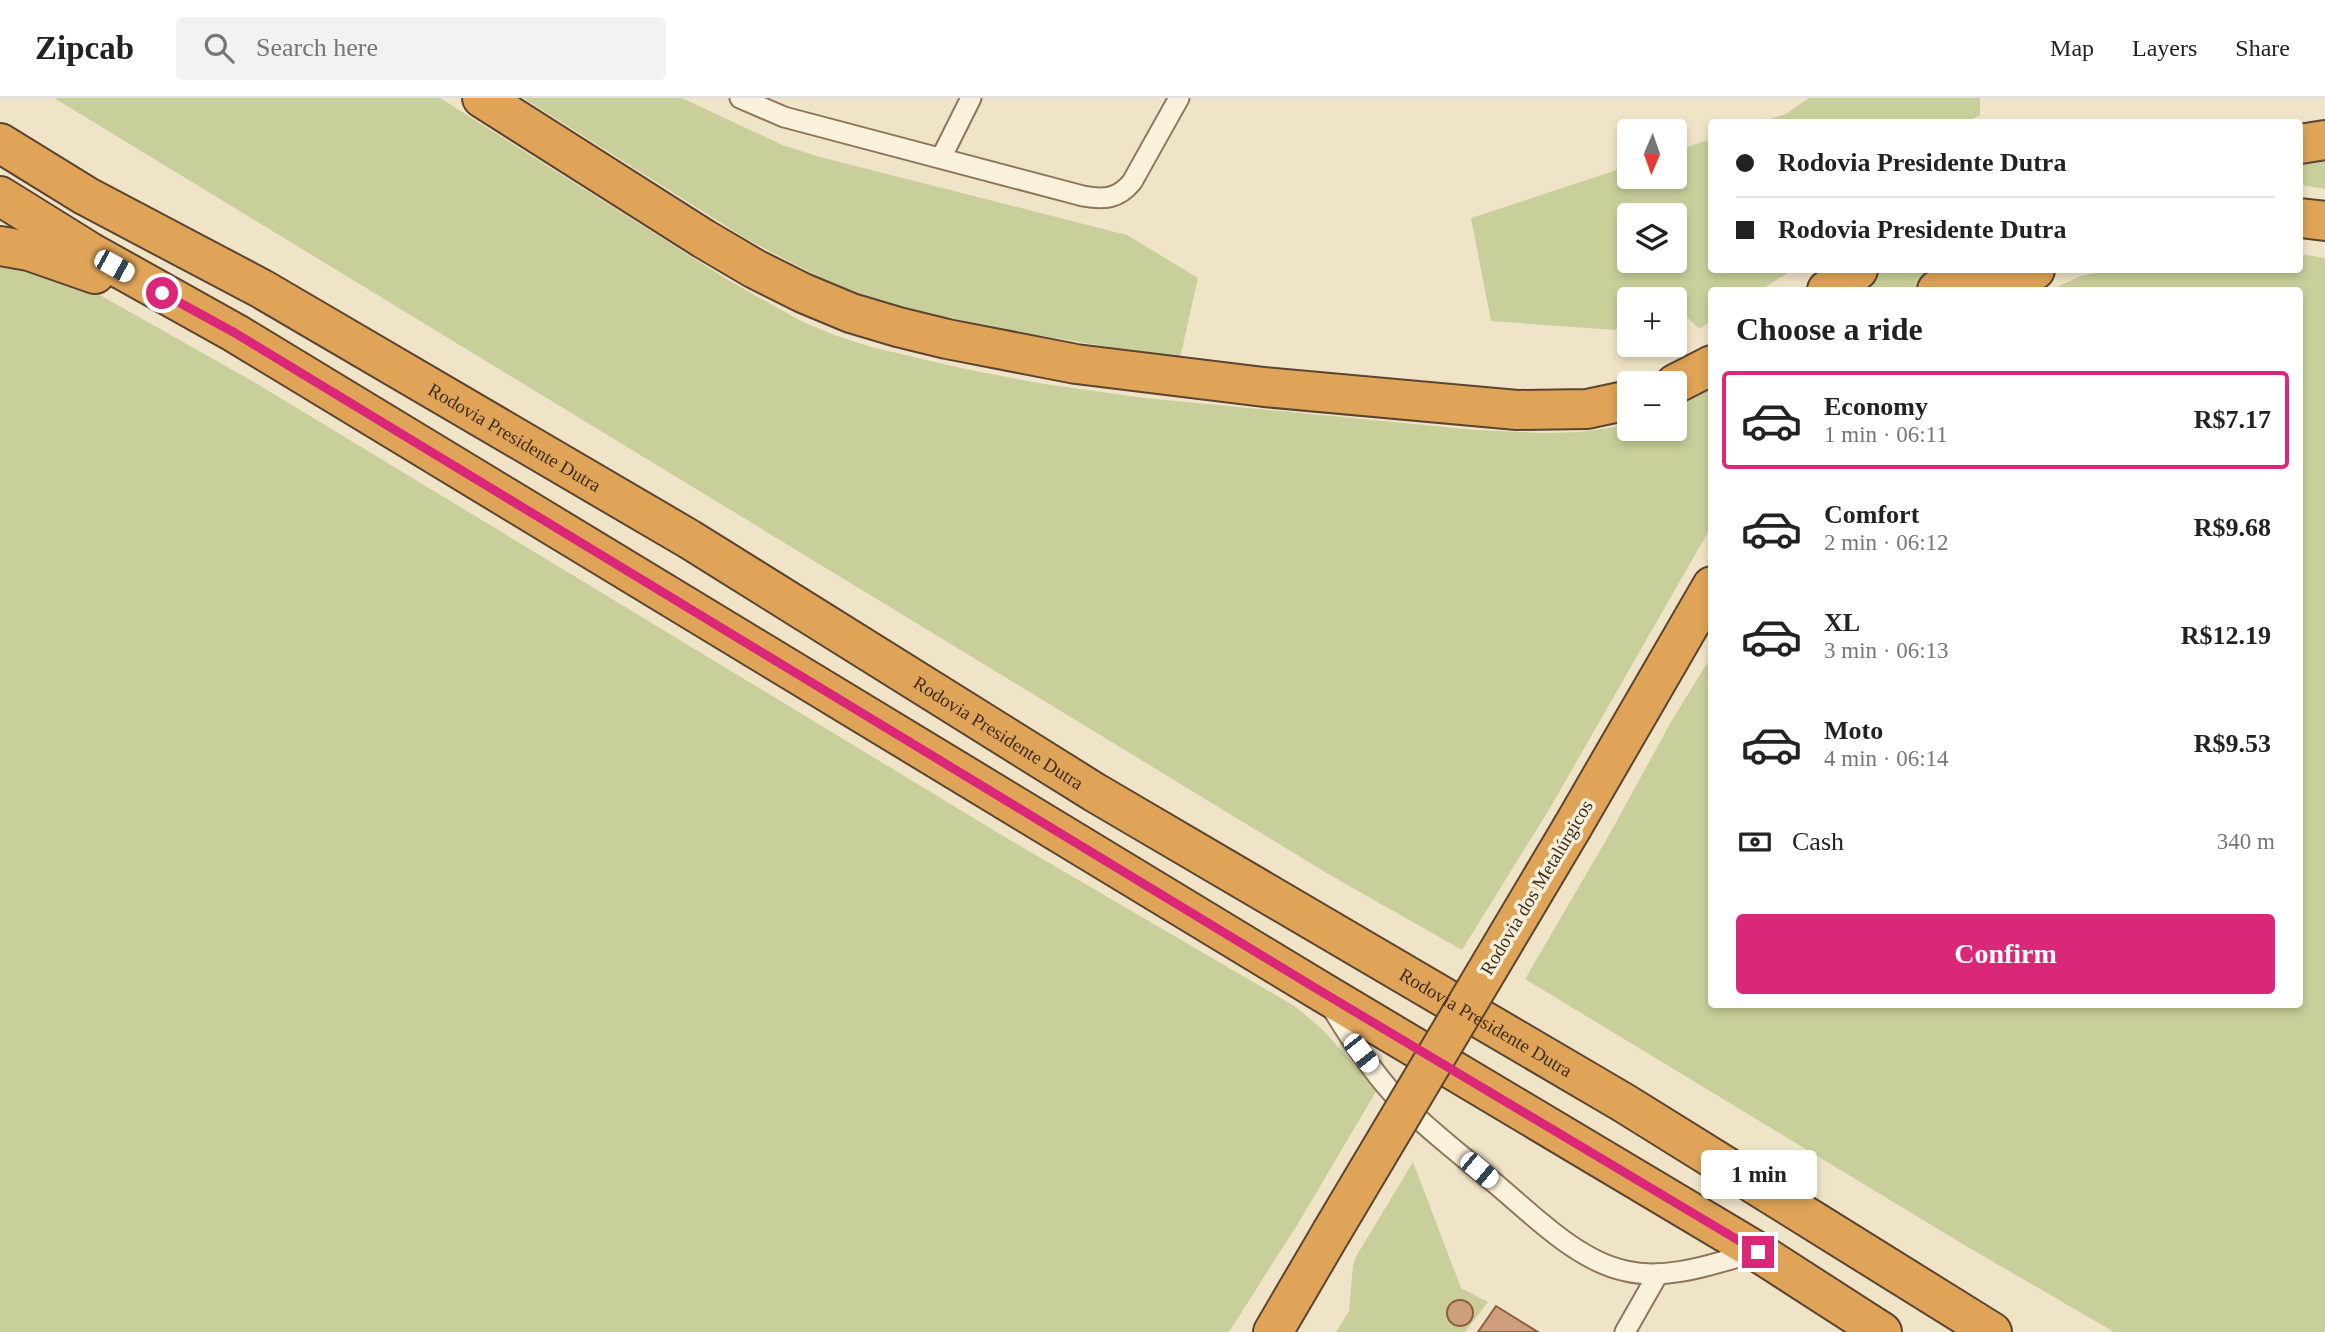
<!DOCTYPE html>
<meta charset="utf-8">
<style>
:root{--surface:#fff;--page:#f2f2f2;--text:#222;--muted:#767676;--line:#e0e0e0;--accent:#db2777}
body{margin:0;font-family:"Times New Roman",serif;background:var(--page);color:var(--text);height:100vh;display:flex;flex-direction:column;font-size:26px;white-space:nowrap}
*{box-sizing:border-box;margin:0}
p{font-size:23px;color:var(--muted)}
.icon{flex:none;width:38px;height:38px;fill:none;stroke:currentColor;stroke-width:2;stroke-linecap:round;stroke-linejoin:round}
.map{position:relative;flex:1;overflow:hidden}
.side{position:absolute;left:1708px;top:189px;width:595px;height:721px;display:flex;flex-direction:column;background:var(--surface);border-radius:7px;box-shadow:0 4px 10px #0003}
.side>*{flex:none}
.top-card{position:absolute;left:1708px;top:21px;width:595px;height:154px;border-radius:7px;box-shadow:0 4px 10px #0003;display:grid;align-content:center;height:154px;padding:0 28px;background:var(--surface)}
.needle{width:46px;rotate:182deg}
.buttons{position:absolute;left:1617px;top:21px;display:grid;gap:14px}
.buttons a{display:grid;place-items:center;width:70px;height:70px;border-radius:7px;background:var(--surface);box-shadow:0 4px 10px #0003;font-size:35px}
.end{position:absolute;width:32px;height:32px;margin:-16px;border:9px solid #db2777;background:#fff;box-shadow:0 0 0 4px #fff}
.from{border-radius:50%}
.bubble{position:absolute;height:49px;border-radius:7px;background:var(--surface);box-shadow:0 4px 10px #0003;font-size:23px;font-weight:700;line-height:49px;text-align:center}
.car{position:absolute;width:21px;height:42px;margin:-21px -10px;border-radius:9px;box-shadow:0 0 5px 2px #0007;background:linear-gradient(#fff 24%,#345 0 40%,#fff 0 76%,#345 0 86%,#fff 0)}
.top-card b{display:flex;align-items:center;gap:24px;height:66px;font-size:26px}
.top-card b+b{border-top:2px solid var(--line)}
.top-card i{width:18px;height:18px;background:var(--text)}
ul{padding:0;list-style:none}
li{display:flex;align-items:center;gap:21px;height:98px;margin:0 14px 10px;padding:0 14px;border:4px solid transparent;border-radius:7px}
li div{flex:1}
li b{display:block;font-size:26px}
li em{font-style:normal;font-weight:700}
li.active{border-color:var(--accent)}
li>.icon{width:63px;height:63px;stroke-width:1.5}
h2{padding:0 28px;font-size:32px;line-height:84px}
.pay{display:flex;align-items:center;gap:18px;height:77px;padding:0 28px;font-size:26px}
.pay p{margin-inline-start:auto}
.primary-button{display:flex;gap:14px;margin-top:auto;padding:14px 28px}
.primary-button a{flex:1;height:80px;border-radius:7px;background:var(--accent);color:#fff;font-size:28px;font-weight:700;line-height:80px;text-align:center}
header{display:flex;align-items:center;gap:42px;box-sizing:border-box;height:98px;padding:0 35px;background:var(--surface);border-bottom:2px solid var(--line)}
header strong{font-size:33px}
nav{display:flex;gap:38px;margin-inline-start:auto;font-size:24px}
.search{width:490px;height:63px;background:var(--page);display:flex;align-items:center;gap:18px;box-sizing:border-box;padding:0 24px;border-radius:7px;color:var(--muted);font-size:26px}
.map>svg:first-child{display:block}
</style>
<header>
<strong>Zipcab</strong>
<div class="search"><svg class="icon" aria-label="search" viewBox="0 0 24 24"><circle cx="10" cy="10" r="6"/><path d="M15 15l6 6"/></svg>Search here</div>
<nav><a>Map</a><a>Layers</a><a>Share</a></nav>
</header>
<div class="map">
<svg width="2325" height="1234" viewBox="0 0 2325 1234">
<rect width="100%" height="100%" fill="#f0e4c8"/>
<g fill="#c9cf9b" fill-rule="evenodd">
<polygon points="54,0 440,0 730,183 801,223 834,237 871,249 965,271 1044,286 1145,300 1476,332 1542,335 1580,334 1615,329 1629,325 1629,331 1675,331 1675,309 1711,290 1711,429 1550,710 1462,852 1330,777"/>
<polygon points="523,0 682,0 782,47 820,59 1127,137 1198,180 1180,260 978,228 873,201 829,184 748,142"/>
<polygon points="1809,0 1980,0 1980,17 1967,24 1761,24 1786,16"/>
<path d="M1711 41 1712 172H1793L1760 192H1712L1711 223 1699 231 1675 207V201H1629V226L1615 232 1491 223 1471 120 1629 68V79H1675V53ZM1675 117V163H1629V117Z"/>
<polygon points="2325,59 2325,91 2300,87 2300,62"/>
<polygon points="2300,156 2325,160 2325,1234 2114,1234 1966,1148 1525,881 1609,737 1672,622 1711,559 1712,906 2300,906 2300,192 2050,192 2081,178 2109,172 2300,172"/>
<polygon points="0,160 91,192 254,284 1005,739 1296,909 1322,931 1377,992 1299,1124 1229,1234 0,1234"/>
<polygon points="1884,172 1947,172 1916,192 1853,192"/>
<polygon points="1413,1064 1461,1190 1488,1204 1465,1234 1336,1234 1349,1213 1353,1167 1357,1157"/>
</g>
<g fill="#cf9f7d" stroke="#8d5f41" stroke-width="2">
<circle cx="1460" cy="1215" r="13"/>
<polygon points="1496,1208 1538,1234 1478,1234"/>
</g>
<g fill="none" stroke-linecap="round" stroke-linejoin="round">
<defs>
<g id="lane">
<path d="M740 0 784 19 1083 98C1104 102 1118 101 1132 84L1179 0"/>
<polyline points="941,60 971,0"/>
<path d="M1330 907C1349 938 1370 971 1395 998 1423 1028 1459 1055 1491 1082 1529 1113 1576 1163 1626 1173 1669 1183 1715 1165 1756 1154"/>
<polyline points="1625,1234 1658,1176"/>
</g>
<g id="highway">
<polyline points="482,0 704,141 755,171 803,195 851,215 898,229 947,241 1076,266 1264,289 1517,312 1587,311 1629,302"/>
<path id="s1" d="M0 45 86 98 262 191 689 441 1094 694 1624 1005 1992 1234"/>
<polyline points="2300,46 2325,42"/>
<polyline points="0,98 90,154 235,235 1322,894 1758,1154 1882,1234"/>
<polyline points="2300,120 2325,123"/>
<polyline points="0,148 29,153 95,176"/>
<polyline points="1827,192 1858,172"/>
<polyline points="1937,192 1968,172"/>
<polyline points="1993,192 2035,172"/>
<polyline points="1675,286 1712,267"/>
<polyline points="1573,728 1712,488"/>
<polyline points="1273,1234 1331,1135"/>
</g>
</defs>
<use href="#lane" stroke="#8d765c" stroke-width="23"/>
<use href="#highway" stroke="#5b4430" stroke-width="42"/>
<use href="#lane" stroke="#faf1dc" stroke-width="19"/>
<use href="#highway" stroke="#e0a458" stroke-width="38"/>
<defs>
<polyline id="highway-bridge" points="1331,1135 1573,728"/>
</defs>
<use href="#highway-bridge" stroke="#5b4430" stroke-width="42" stroke-linecap="butt"/>
<use href="#highway-bridge" stroke="#e0a458" stroke-width="38"/>
</g>
<g fill="none" stroke-linecap="round" stroke-linejoin="round">
<polyline stroke="#db2777" stroke-width="9" points="162,195 235,235 1322,894 1758,1154"/>
</g>
<g text-anchor="middle" stroke-width="7" stroke-linejoin="round" paint-order="stroke">
<g font-size="19" fill="#3d2e20" stroke="#f7eed8">
<text dy="7" stroke="none"><textPath href="#s1" startOffset="593">Rodovia Presidente Dutra</textPath></text>
<text dy="7" stroke="none"><textPath href="#s1" startOffset="1160">Rodovia Presidente Dutra</textPath></text>
<text transform="translate(1536 789) rotate(-59)" y="7">Rodovia dos Metalúrgicos</text>
<text dy="7" stroke="none"><textPath href="#s1" startOffset="1727">Rodovia Presidente Dutra</textPath></text>
</g>
</g>
</svg>
<div class="buttons">
<a><svg class="needle" viewBox="-14 -14 28 28"><path d="M0-13l5 13h-10z" fill="#e53935"/><path d="M0 13l5-13h-10z" fill="#767676"/></svg></a>
<a><svg class="icon" aria-label="layers" viewBox="0 0 24 24"><path d="M12 4l9 5-9 5-9-5zM3 14l9 5 9-5"/></svg></a>
<a>+</a>
<a>−</a>
</div>
<i class="end from" style="left:162px;top:195px"></i>
<i class="end" style="left:1758px;top:1154px"></i>
<div class="bubble" style="left:1701px;top:1052px;width:116px">1 min</div>
<i class="car" style="left:114px;top:168px;rotate:119deg"></i>
<i class="car" style="left:1361px;top:955px;rotate:142deg"></i>
<i class="car" style="left:1479px;top:1072px;rotate:130deg"></i>
<div class="top-card">
<b><i class="from"></i>Rodovia Presidente Dutra</b>
<b><i></i>Rodovia Presidente Dutra</b>
</div>
<section class="side">
<h2>Choose a ride</h2>
<ul>
<li class="active"><svg class="icon" aria-label="car" viewBox="0 0 24 24"><path d="M5 17H2v-5l4-1 3-4h7l3 4 3 1v5h-3M9 17h6M6 11h13"/><circle cx="7" cy="17" r="2"/><circle cx="17" cy="17" r="2"/></svg><div><b>Economy</b><p>1 min · 06:11</p></div><em>R$7.17</em></li>
<li><svg class="icon" aria-label="car" viewBox="0 0 24 24"><path d="M5 17H2v-5l4-1 3-4h7l3 4 3 1v5h-3M9 17h6M6 11h13"/><circle cx="7" cy="17" r="2"/><circle cx="17" cy="17" r="2"/></svg><div><b>Comfort</b><p>2 min · 06:12</p></div><em>R$9.68</em></li>
<li><svg class="icon" aria-label="car" viewBox="0 0 24 24"><path d="M5 17H2v-5l4-1 3-4h7l3 4 3 1v5h-3M9 17h6M6 11h13"/><circle cx="7" cy="17" r="2"/><circle cx="17" cy="17" r="2"/></svg><div><b>XL</b><p>3 min · 06:13</p></div><em>R$12.19</em></li>
<li><svg class="icon" aria-label="car" viewBox="0 0 24 24"><path d="M5 17H2v-5l4-1 3-4h7l3 4 3 1v5h-3M9 17h6M6 11h13"/><circle cx="7" cy="17" r="2"/><circle cx="17" cy="17" r="2"/></svg><div><b>Moto</b><p>4 min · 06:14</p></div><em>R$9.53</em></li>
</ul>
<div class="pay"><svg class="icon" aria-label="cash" viewBox="0 0 24 24"><path d="M3 7h18v10H3z"/><circle cx="12" cy="12" r="2"/></svg>Cash<p>340 m</p></div>
<div class="primary-button"><a>Confirm</a></div>
</section>
</div>
